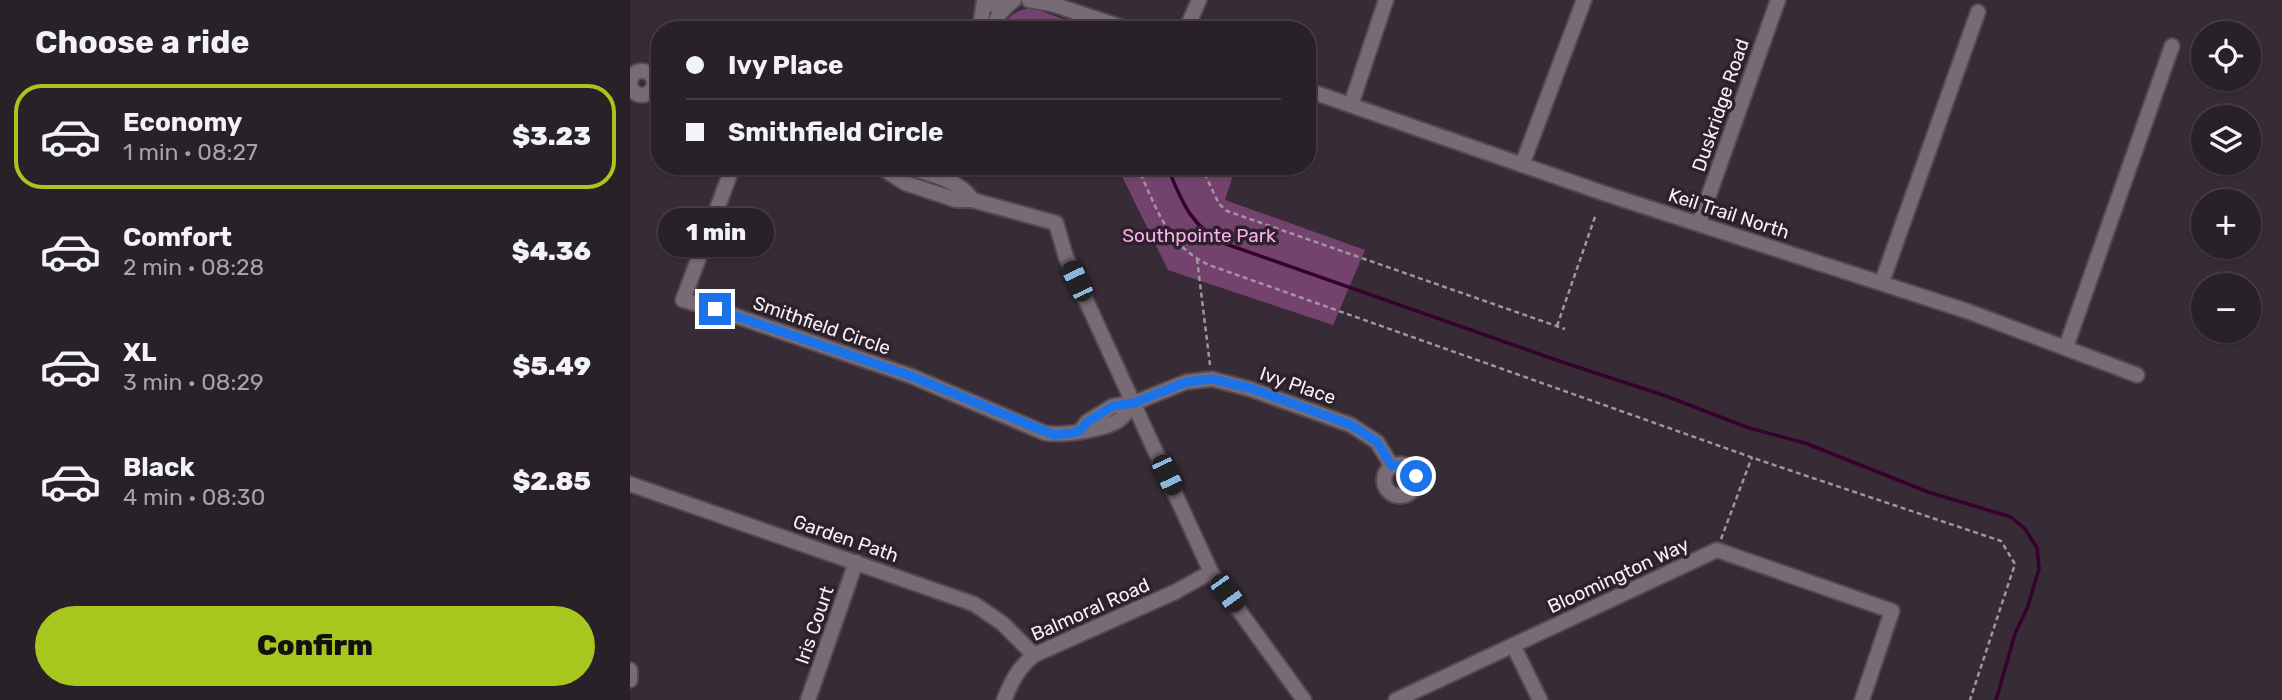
<!DOCTYPE html>
<meta charset="utf-8">
<style>
:root{--surface:#292128;--page:#352e34;--text:#f1f3f6;--muted:#a5a3a8;--line:#453e45;--accent:#a7c71e}
body{margin:0;font-family:Rubik,sans-serif;background:var(--page);color:var(--text);height:100vh;display:flex;flex-direction:column;font-size:26px;white-space:nowrap}
*{box-sizing:border-box;margin:0}
p{font-size:23px;color:var(--muted)}
.icon{flex:none;width:38px;height:38px;fill:none;stroke:currentColor;stroke-width:2;stroke-linecap:round;stroke-linejoin:round}
.map{position:relative;flex:1;overflow:hidden}
.drawer{display:flex;flex-direction:column;background:var(--surface);width:630px}
.drawer>*{flex:none}
.top-card{position:absolute;left:21px;top:21px;width:665px;height:154px;border-radius:28px;box-shadow:0 2px 5px #0004,0 0 0 2px var(--line);display:grid;align-content:center;height:154px;padding:0 35px;background:var(--surface)}
.controls{position:absolute;left:1561px;top:21px;display:grid;gap:14px}
.controls a{display:grid;place-items:center;width:70px;height:70px;border-radius:50%;background:var(--surface);box-shadow:0 2px 5px #0004,0 0 0 2px var(--line);font-size:35px}
.end{position:absolute;width:32px;height:32px;margin:-16px;border:9px solid #1a73e8;background:#fff;box-shadow:0 0 0 4px #fff}
.from{border-radius:50%}
.bubble{position:absolute;height:49px;border-radius:24px;background:var(--surface);box-shadow:0 2px 5px #0004,0 0 0 2px var(--line);font-size:23px;font-weight:800;line-height:49px;text-align:center}
.car{position:absolute;width:21px;height:42px;margin:-21px -10px;border-radius:9px;box-shadow:0 0 5px 2px #0007;background:linear-gradient(#222 24%,#8ab4d8 0 40%,#222 0 76%,#8ab4d8 0 86%,#222 0)}
.top-card b{display:flex;align-items:center;gap:24px;height:66px;font-size:26px}
.top-card b+b{border-top:2px solid var(--line)}
.top-card i{width:18px;height:18px;background:var(--text)}
ul{padding:0;list-style:none}
li{display:flex;align-items:center;gap:21px;height:105px;margin:0 14px 10px;padding:0 21px;border:4px solid transparent;border-radius:28px}
li div{flex:1}
li b{display:block;font-size:26px}
li em{font-style:normal;font-weight:800}
li.active{border-color:var(--accent)}
li>.icon{width:63px;height:63px;stroke-width:1.5}
h2{padding:0 35px;font-size:32px;line-height:84px}
.button{display:flex;gap:14px;margin-top:auto;padding:14px 35px}
.button a{flex:1;height:80px;border-radius:42px;background:var(--accent);color:#111;font-size:28px;font-weight:800;line-height:80px;text-align:center}
main{display:flex;flex:1;min-height:0}
.map>svg:first-child{display:block}
</style>
<main>
<section class="drawer">
<h2>Choose a ride</h2>
<ul>
<li class="active"><svg class="icon" aria-label="car" viewBox="0 0 24 24"><path d="M5 17H2v-5l4-1 3-4h7l3 4 3 1v5h-3M9 17h6M6 11h13"/><circle cx="7" cy="17" r="2"/><circle cx="17" cy="17" r="2"/></svg><div><b>Economy</b><p>1 min · 08:27</p></div><em>$3.23</em></li>
<li><svg class="icon" aria-label="car" viewBox="0 0 24 24"><path d="M5 17H2v-5l4-1 3-4h7l3 4 3 1v5h-3M9 17h6M6 11h13"/><circle cx="7" cy="17" r="2"/><circle cx="17" cy="17" r="2"/></svg><div><b>Comfort</b><p>2 min · 08:28</p></div><em>$4.36</em></li>
<li><svg class="icon" aria-label="car" viewBox="0 0 24 24"><path d="M5 17H2v-5l4-1 3-4h7l3 4 3 1v5h-3M9 17h6M6 11h13"/><circle cx="7" cy="17" r="2"/><circle cx="17" cy="17" r="2"/></svg><div><b>XL</b><p>3 min · 08:29</p></div><em>$5.49</em></li>
<li><svg class="icon" aria-label="car" viewBox="0 0 24 24"><path d="M5 17H2v-5l4-1 3-4h7l3 4 3 1v5h-3M9 17h6M6 11h13"/><circle cx="7" cy="17" r="2"/><circle cx="17" cy="17" r="2"/></svg><div><b>Black</b><p>4 min · 08:30</p></div><em>$2.85</em></li>
</ul>
<div class="button"><a>Confirm</a></div>
</section>
<div class="map">
<svg width="1652" height="700" viewBox="0 0 1652 700">
<rect width="100%" height="100%" fill="#372c35"/>
<g fill="#74436d">
<path d="M403 8 463 30H369C379 16 386 9 403 8Z"/>
<polygon points="487,166 606,166 595,200 735,250 703,325 538,270"/>
</g>
<g fill="none" stroke-linecap="round" stroke-linejoin="round">
<path stroke="#350230" stroke-width="3.5" d="M537 166C552 202 560 226 596 244L929 361 1036 396 1119 428 1175 443 1298 492 1381 517 1395 529 1407 548 1409 569 1398 606 1385 634 1366 700"/>
<defs>
<g id="minor">
<path d="M354 0C364 7 374 8 384 0"/>
<polyline points="399,0 422,4 500,30"/>
<polyline points="350,30 354,0"/>
<polyline points="361,30 370,13 380,3"/>
<polyline points="556,30 569,0"/>
<circle cx="12" cy="83" r="12"/>
<polyline points="677,90 979,195 1337,311 1507,375"/>
<polyline points="721,105 756,0"/>
<polyline points="892,165 954,0"/>
<path d="M103 166 53 300 85 309 281 376 415 433C432 436 474 430 489 420 495 416 499 408 504 403"/>
<polyline points="249,166 275,183 326,200 342,200"/>
<path d="M271 166C294 172 330 179 342 200L426 223 436 257 581 572 674 700"/>
<polyline points="1069,223 1148,0"/>
<polyline points="1252,282 1348,12"/>
<polyline points="1436,347 1542,46"/>
<polyline points="451,430 457,422 483,406 504,403 556,382 582,379 620,389 721,425 747,442 762,466"/>
<circle cx="770" cy="480" r="16"/>
<polyline points="0,484 344,604 372,623 404,655"/>
<polyline points="883,645 910,700"/>
<polyline points="0,670 0,680"/>
<polyline points="178,700 226,562"/>
<path d="M374 700C382 681 388 668 404 655L545 592 581 572"/>
<polyline points="766,700 1087,550 1262,611 1232,700"/>
</g>
</defs>
<use href="#minor" stroke="#534951" stroke-width="18"/>
<g stroke="#9f969e" stroke-width="2.5" stroke-dasharray="5 3.5" stroke-linecap="butt">
<path d="M380 30C393 19 404 24 419 30"/>
<path d="M507 166C526 206 536 245 579 265L1132 461 1371 541 1385 564 1340 700"/>
<polyline points="571,166 589,204 597,211 935,329"/>
<polyline points="567,259 580,365"/>
<polyline points="927,326 966,214"/>
<polyline points="1091,539 1122,457"/>
</g>
<use href="#minor" stroke="#796b76" stroke-width="14"/>
</g>
<g fill="none" stroke-linecap="round" stroke-linejoin="round">
<polyline stroke="#1a73e8" stroke-width="9" points="85,309 281,376 424,435 443,433 451,430 457,422 483,406 504,403 556,382 582,379 620,388 721,425 747,442 762,466 777,465 786,476"/>
</g>
<g text-anchor="middle" stroke-width="7" stroke-linejoin="round" paint-order="stroke">
<g font-size="19" fill="#f8f0f7" stroke="#2d222b">
<text transform="translate(1090 105) rotate(-71)" y="7">Duskridge Road</text>
<text transform="translate(1099 213) rotate(18)" y="7">Keil Trail North</text>
<text transform="translate(192 325) rotate(19)" y="7">Smithfield Circle</text>
<text transform="translate(668 385) rotate(19)" y="7">Ivy Place</text>
<text transform="translate(216 538) rotate(19)" y="7">Garden Path</text>
<text transform="translate(988 575) rotate(-25)" y="7">Bloomington Way</text>
<text transform="translate(460 609) rotate(-24)" y="7">Balmoral Road</text>
<text transform="translate(184 625) rotate(-71)" y="7">Iris Court</text>
</g>
<g font-size="19" fill="#fdaff0" stroke="#2d222b">
<text x="569" y="242">Southpointe Park</text>
</g>
</g>
</svg>
<div class="controls">
<a><svg class="icon" aria-label="locate" viewBox="0 0 24 24"><circle cx="12" cy="12" r="6"/><path d="M12 2v4M12 18v4M2 12h4M18 12h4"/></svg></a>
<a><svg class="icon" aria-label="layers" viewBox="0 0 24 24"><path d="M12 4l9 5-9 5-9-5zM3 14l9 5 9-5"/></svg></a>
<a>+</a>
<a>−</a>
</div>
<i class="end from" style="left:786px;top:476px"></i>
<i class="end" style="left:85px;top:309px"></i>
<div class="bubble" style="left:28px;top:208px;width:116px">1 min</div>
<i class="car" style="left:447px;top:281px;rotate:335deg"></i>
<i class="car" style="left:537px;top:475px;rotate:155deg"></i>
<i class="car" style="left:597px;top:593px;rotate:144deg"></i>
<div class="top-card">
<b><i class="from"></i>Ivy Place</b>
<b><i></i>Smithfield Circle</b>
</div>
</div>
</main>
